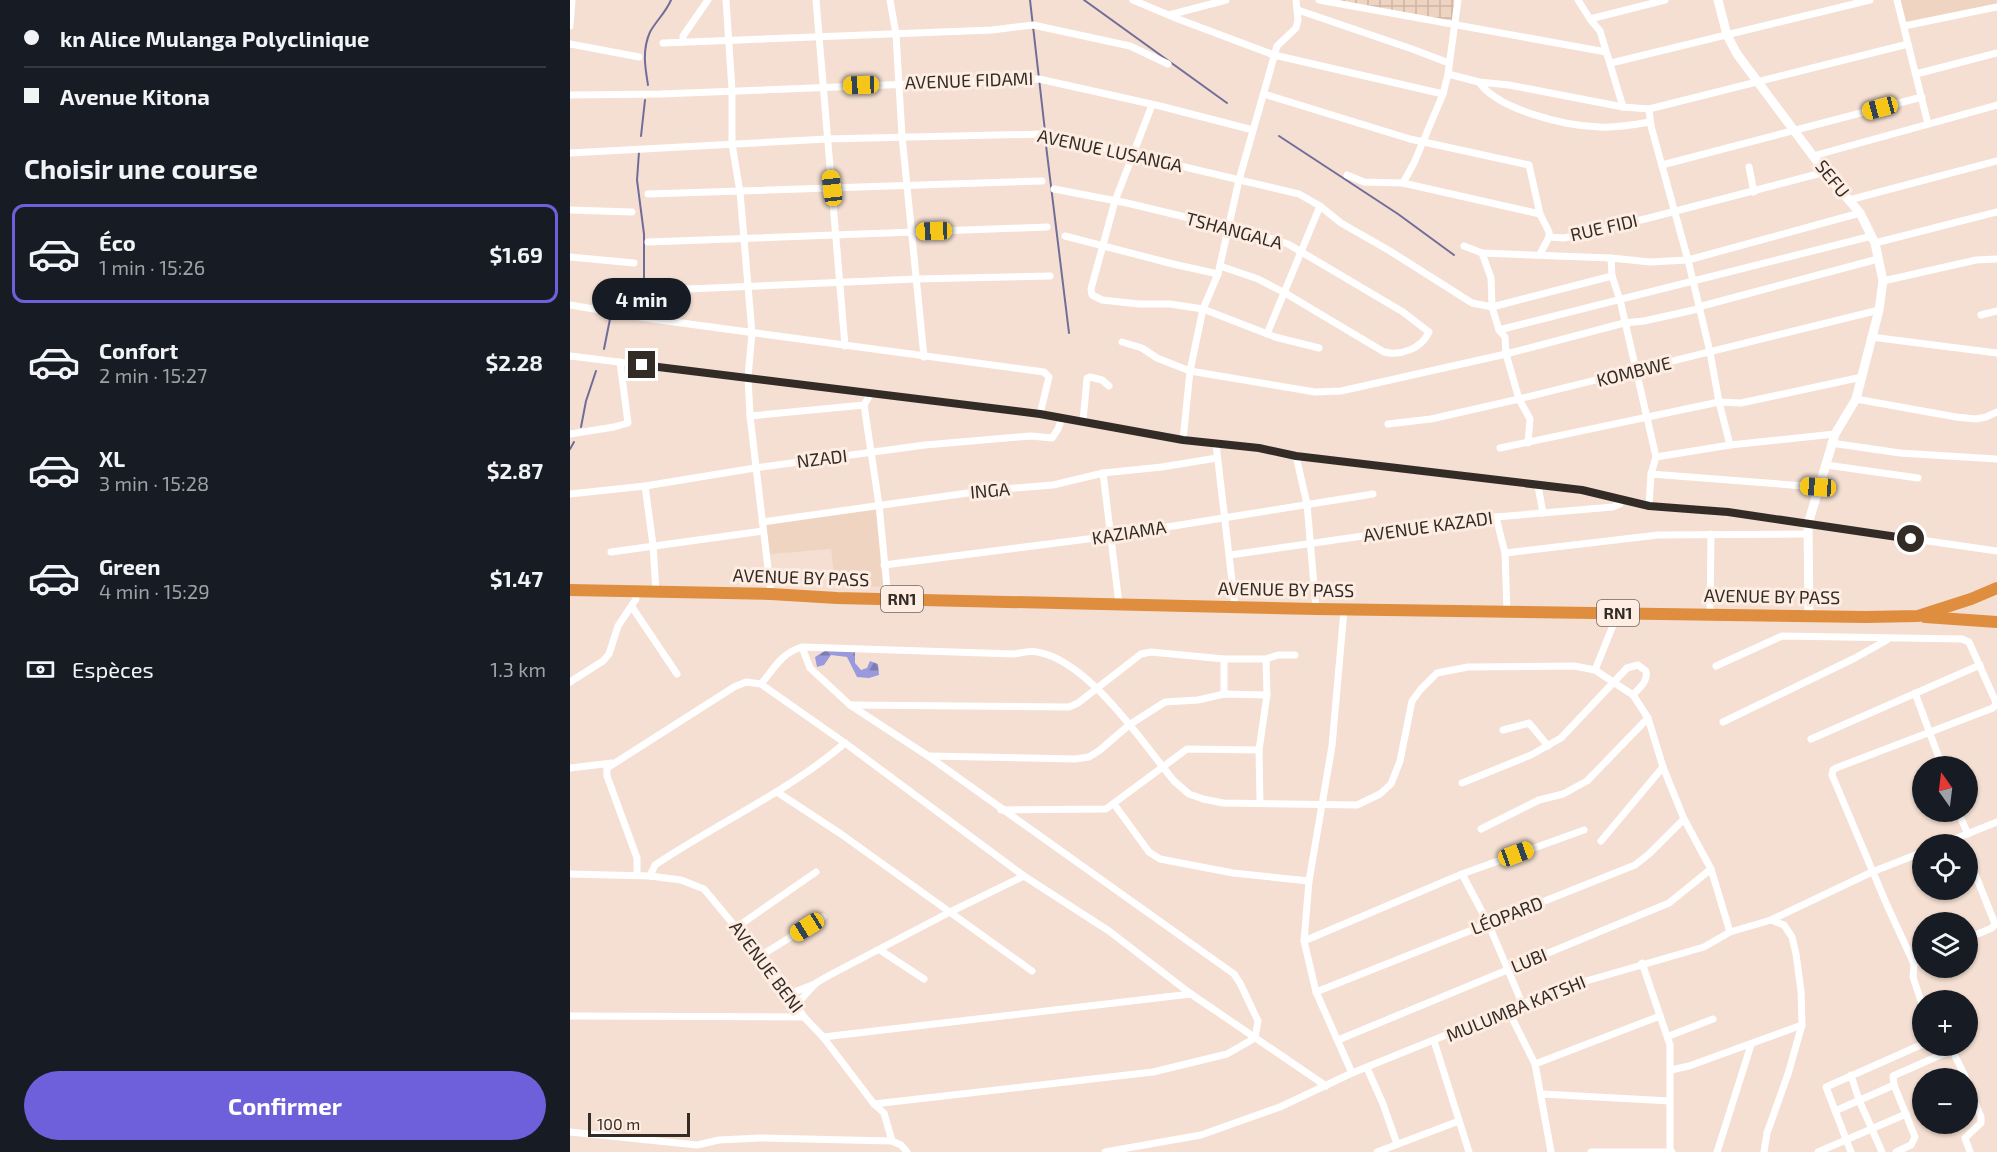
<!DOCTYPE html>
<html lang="fr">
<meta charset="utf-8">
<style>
:root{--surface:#171b24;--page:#20242c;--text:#f1f3f6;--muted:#9ea1a6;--line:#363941;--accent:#6e60da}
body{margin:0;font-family:"Exo 2",sans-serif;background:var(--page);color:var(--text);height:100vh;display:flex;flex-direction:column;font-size:22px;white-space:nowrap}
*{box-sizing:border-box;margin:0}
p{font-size:20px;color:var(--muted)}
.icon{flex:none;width:33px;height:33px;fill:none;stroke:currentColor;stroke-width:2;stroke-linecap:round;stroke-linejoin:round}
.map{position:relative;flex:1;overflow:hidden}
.panel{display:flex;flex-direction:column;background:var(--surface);width:570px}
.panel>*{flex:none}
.top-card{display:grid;align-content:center;height:132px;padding:0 24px;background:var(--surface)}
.needle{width:39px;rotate:346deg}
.fabs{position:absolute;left:1342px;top:756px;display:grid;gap:12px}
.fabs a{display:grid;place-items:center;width:66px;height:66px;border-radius:50%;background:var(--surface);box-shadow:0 2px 4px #0004;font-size:30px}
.scale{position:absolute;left:18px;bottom:15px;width:102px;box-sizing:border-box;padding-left:6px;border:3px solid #332b26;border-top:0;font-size:16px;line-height:21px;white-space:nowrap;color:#332b26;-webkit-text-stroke:4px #feede2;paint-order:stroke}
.end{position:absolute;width:27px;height:27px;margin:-14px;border:8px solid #332b26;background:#fff;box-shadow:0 0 0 3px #fff}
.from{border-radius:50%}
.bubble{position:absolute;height:42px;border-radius:21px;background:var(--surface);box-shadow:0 2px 4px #0004;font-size:20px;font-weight:700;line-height:42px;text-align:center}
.car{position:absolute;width:18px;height:36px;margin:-18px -9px;border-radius:8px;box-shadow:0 0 4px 2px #0007;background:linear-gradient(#f5c518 24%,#345 0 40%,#f5c518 0 76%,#345 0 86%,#f5c518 0)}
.top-card b{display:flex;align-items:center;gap:21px;height:57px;font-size:22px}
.top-card b+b{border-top:2px solid var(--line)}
.top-card i{width:15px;height:15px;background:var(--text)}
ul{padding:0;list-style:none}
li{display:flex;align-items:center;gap:18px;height:99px;margin:0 12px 9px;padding:0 12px;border:3px solid transparent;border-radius:12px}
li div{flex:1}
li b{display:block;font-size:22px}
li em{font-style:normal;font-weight:700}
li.on{border-color:var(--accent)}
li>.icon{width:54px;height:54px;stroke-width:1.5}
h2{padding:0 24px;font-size:27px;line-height:72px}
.pay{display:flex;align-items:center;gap:15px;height:66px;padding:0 24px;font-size:22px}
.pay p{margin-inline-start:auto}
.action{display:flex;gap:12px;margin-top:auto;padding:12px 24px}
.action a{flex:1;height:69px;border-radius:36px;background:var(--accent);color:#fff;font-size:24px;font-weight:700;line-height:69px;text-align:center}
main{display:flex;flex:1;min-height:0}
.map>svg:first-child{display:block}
</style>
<main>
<section class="panel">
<div class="top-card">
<b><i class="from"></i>kn Alice Mulanga Polyclinique</b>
<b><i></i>Avenue Kitona</b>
</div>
<h2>Choisir une course</h2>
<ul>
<li class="on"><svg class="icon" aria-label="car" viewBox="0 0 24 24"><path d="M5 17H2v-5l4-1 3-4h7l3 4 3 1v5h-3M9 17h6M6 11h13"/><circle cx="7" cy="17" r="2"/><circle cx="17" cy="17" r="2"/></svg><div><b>Éco</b><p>1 min · 15:26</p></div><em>$1.69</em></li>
<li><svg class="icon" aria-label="car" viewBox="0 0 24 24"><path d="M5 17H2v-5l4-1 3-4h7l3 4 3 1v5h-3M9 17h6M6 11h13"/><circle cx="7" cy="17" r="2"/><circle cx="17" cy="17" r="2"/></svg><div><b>Confort</b><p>2 min · 15:27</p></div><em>$2.28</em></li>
<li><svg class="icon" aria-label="car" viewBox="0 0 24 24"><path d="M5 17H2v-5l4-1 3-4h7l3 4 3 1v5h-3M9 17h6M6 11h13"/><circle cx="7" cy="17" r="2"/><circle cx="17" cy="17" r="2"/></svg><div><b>XL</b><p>3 min · 15:28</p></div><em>$2.87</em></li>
<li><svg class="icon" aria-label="car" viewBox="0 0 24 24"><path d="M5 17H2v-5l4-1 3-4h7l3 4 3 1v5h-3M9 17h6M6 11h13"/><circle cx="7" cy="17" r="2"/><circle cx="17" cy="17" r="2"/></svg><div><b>Green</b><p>4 min · 15:29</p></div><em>$1.47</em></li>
</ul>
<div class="pay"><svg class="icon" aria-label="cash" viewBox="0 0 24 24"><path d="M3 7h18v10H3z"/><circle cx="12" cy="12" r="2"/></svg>Espèces<p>1.3 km</p></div>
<div class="action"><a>Confirmer</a></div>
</section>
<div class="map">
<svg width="1427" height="1152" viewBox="0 0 1427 1152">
<defs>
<pattern id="industrial-grid" width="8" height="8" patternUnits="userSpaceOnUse" patternTransform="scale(1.5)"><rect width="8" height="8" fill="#efd4c2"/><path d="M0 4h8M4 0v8" fill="none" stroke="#cdb6a7"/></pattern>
<pattern id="forest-firs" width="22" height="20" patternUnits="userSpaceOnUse" patternTransform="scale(1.5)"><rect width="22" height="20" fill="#9999db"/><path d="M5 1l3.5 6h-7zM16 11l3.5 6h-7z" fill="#7d7db1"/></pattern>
</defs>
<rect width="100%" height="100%" fill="#f4dfd2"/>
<g fill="#efd4c2">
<polygon points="1328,0 1427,0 1427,7 1334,26"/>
<polygon points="307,508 315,587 265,585 261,549 200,554 196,525"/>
</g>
<polygon fill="url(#industrial-grid)" points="765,0 887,0 883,25"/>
<polygon fill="url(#forest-firs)" points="258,649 273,649 285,652 285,663 291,670 297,668 300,661 308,664 309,675 299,678 287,677 277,657 261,655 254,665 247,667 245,657"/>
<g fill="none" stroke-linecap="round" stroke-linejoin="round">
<g stroke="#706d99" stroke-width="2">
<polyline points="460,0 475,131"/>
<polyline points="514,0 657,103"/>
<path d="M78 85C75 67 72 50 80 32 86 21 96 12 101 0"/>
<polyline points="71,136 75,100"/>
<polyline points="709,136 828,214 884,255"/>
<polyline points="475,137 499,333"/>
<polyline points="34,349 45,294 60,292 74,285 74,234 67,180 69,152"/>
<polyline points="11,427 16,401 26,371"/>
<polyline points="0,449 4,442"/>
</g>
<g stroke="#fff" stroke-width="7">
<polyline points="156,0 162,90 162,144 170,192 182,333 178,377 180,416 201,594"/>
<polyline points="246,0 275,346"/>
<polyline points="320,0 326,34 332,136 354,357"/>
<polyline points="563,0 608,19 704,55 873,94"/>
<polyline points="749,0 1036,52"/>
<polyline points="1008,0 1020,19 1030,31 1053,107"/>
<polyline points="1327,0 1358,124"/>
<polyline points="728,10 842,49 879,63"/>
<polyline points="599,15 656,0"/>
<polyline points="1020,19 1095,0"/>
<polyline points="0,26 2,0"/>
<polyline points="1334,26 1427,7"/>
<polyline points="113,42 113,36 138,0"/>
<polyline points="93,43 422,30 463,25 560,46 598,64"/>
<polyline points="0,44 69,57"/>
<polyline points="1041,63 1300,0"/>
<polyline points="878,74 909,82 939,85 1053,107 1079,109 1338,44"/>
<polyline points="1346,74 1427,53"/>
<path d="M909 82C928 110 996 126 1029 127 1046 128 1063 125 1080 122"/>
<polyline points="694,94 840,139 959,165 970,214 979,232 979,237 994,238 1079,218 1255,172"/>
<polyline points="0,95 90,94 469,79 590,106 683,130"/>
<polyline points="582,105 545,201 521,289 522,295 532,300 569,304 600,304 633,309 705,337 749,348"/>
<polyline points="1079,109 1081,126 1118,260 1140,352 1149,402 1160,445"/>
<polyline points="0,153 257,139 475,134 729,194 750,206 771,223 820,251 902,303 922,307 1042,276"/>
<polyline points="1243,156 1427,105"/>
<polyline points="1092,165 1352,97"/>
<polyline points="1179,167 1184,192"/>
<polyline points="777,175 794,182 833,183 970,214"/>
<polyline points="833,183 844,163 873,94 878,74 888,0"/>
<path d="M484 189 557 203 690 235 718 244 833 312 859 332C851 349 831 356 814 352L715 293 688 279 650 266"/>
<polyline points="78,194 472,181"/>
<polyline points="1279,200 1427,161"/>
<polyline points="0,210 62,212"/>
<polyline points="495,236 603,264 648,274"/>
<polyline points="78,242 477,227"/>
<polyline points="1305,243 1427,212"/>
<polyline points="894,246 912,253 1041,258 1080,262 1118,260 1290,213"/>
<polyline points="912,253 921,278 922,307 929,330 935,337 936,354 949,399 960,419 958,443"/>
<polyline points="970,254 979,237"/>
<polyline points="0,257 64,263"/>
<polyline points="1041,258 1042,276 1050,300 1086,457 1081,474 1079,506"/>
<polyline points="1313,281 1406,260 1427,259"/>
<polyline points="94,290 346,279 480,276"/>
<polyline points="0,305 82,319 474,372 479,377 470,414"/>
<polyline points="1411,315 1427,311"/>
<polyline points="929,330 1302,236"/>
<polyline points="697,334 750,206"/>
<polyline points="1301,337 1427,353"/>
<polyline points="552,342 572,348 587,358 620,371 745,392 771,391 936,354 1054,323 1074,321 1128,309 1132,306 1308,259"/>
<polyline points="0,356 470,414 613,440 689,448 726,456 1012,490 1079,506 1158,512 1427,551"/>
<polyline points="301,393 294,405 309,505 318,598"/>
<polyline points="1286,399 1386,417 1406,419 1416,417 1427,412"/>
<polyline points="180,416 294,405"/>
<polyline points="513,421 517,378 520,377 532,380 539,386"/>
<polyline points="818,424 861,419 949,399 1309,310"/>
<polyline points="0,434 44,427 58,423 50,362"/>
<polyline points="613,440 620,371 633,309 648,274 669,180 707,46 726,28 728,20 726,0"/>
<polyline points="1261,443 1330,453 1427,459"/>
<polyline points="646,444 665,607"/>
<polyline points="930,448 1149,402 1171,403 1292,377"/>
<polyline points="726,456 737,504 746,609"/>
<polyline points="1086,457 1160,445 1265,434"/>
<polyline points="1256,465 1348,478"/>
<polyline points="533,473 549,604"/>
<polyline points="1081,474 1248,487"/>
<polyline points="75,486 83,545 86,592"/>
<polyline points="968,486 973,513"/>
<polyline points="0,494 75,486 185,468 355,445 461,436 482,438 488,429 492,418"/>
<polyline points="926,517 935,553 937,612"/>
<polyline points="192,522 419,490 483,485 533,473 592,467 647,458"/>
<polyline points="41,552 193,531"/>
<polyline points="935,553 1088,535 1238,534"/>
<polyline points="660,555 926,517 1043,507 1050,504 1049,498"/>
<polyline points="314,565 541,536 803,494"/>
<polyline points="62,607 107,674"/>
<polyline points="774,610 762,746 739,881 734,941 746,992 782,1073"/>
<polyline points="1140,614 1141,534"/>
<polyline points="232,647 240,668 280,705 358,756 664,974 670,983 688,1021 685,1038 657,1054 583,1072 304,1104"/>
<polyline points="696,659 708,655 725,655"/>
<polyline points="1146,666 1212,636 1392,639 1399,642 1425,700 1426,704 1423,708 1266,768 1263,770 1262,775 1316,903 1344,964 1343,977 1353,1007"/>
<polyline points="1025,670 1048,613"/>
<polyline points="0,682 33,661 39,654 48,626 66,599 65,595 60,593"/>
<polyline points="191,684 275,743 454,876 539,931 621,994 756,1086"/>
<polyline points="1345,693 1372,766"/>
<polyline points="654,694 654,659"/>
<polyline points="280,705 499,707 508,703 571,654 581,652 654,659 696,659 697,695 689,750 690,802"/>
<polyline points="1153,722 1285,658 1317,640"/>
<polyline points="933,730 959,723 978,746"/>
<polyline points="1241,739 1410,665"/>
<polyline points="358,756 505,759 519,757 530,750 559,725 595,702 628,700 654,694 697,695"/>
<polyline points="0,768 42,763"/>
<path d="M892 783 961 755 991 738 1057 668 1068 665 1076 671C1078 682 1070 687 1063 695"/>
<polyline points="207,792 271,834 462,971"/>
<polyline points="544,804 579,852 590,859 663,873 739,881"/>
<polyline points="431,810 536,809 617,749 689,750"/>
<polyline points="1388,812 1398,834"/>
<polyline points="911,829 969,800 993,794 1017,781 1078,718"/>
<polyline points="1031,841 1093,767"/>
<polyline points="1372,844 1427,822"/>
<polyline points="1398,856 1425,924 1422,928 1398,938"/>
<polyline points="0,874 80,876 111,880 134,889 213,984 234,1017 253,1037 304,1104 314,1113 322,1141 331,1145 337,1152"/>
<polyline points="892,874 918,923 952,1003"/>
<path d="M67 875V858L37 776V768L164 687 176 682 191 684C204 669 211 653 232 647L444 654C451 653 460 650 467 652 518 660 573 743 604 781L619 794 633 799 653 803 787 805 810 794 821 784 830 761 842 701 851 689 867 673 898 667 1004 666 1025 670 1063 695 1078 718 1093 767 1114 819 1141 869 1160 932"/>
<path d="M80 876 85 865C147 823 218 792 275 743"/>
<polyline points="167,927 246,872"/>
<polyline points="734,941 892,874 1014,830"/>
<polyline points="310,950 354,979"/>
<polyline points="190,956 253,917"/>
<polyline points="1072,963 1100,1045 1100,1152"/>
<polyline points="1344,964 1353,957"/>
<polyline points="746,992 1065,865 1079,854 1114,819"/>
<polyline points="219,994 245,984"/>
<polyline points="226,1005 246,983 258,976 378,913 454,876"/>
<polyline points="938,1010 965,1064 981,1152"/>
<polyline points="0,1016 234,1017"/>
<polyline points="1099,1036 1143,1019"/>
<polyline points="253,1037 621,994"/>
<polyline points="768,1040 1099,903 1141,869"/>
<polyline points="864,1041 899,1152"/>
<polyline points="1371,1046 1375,1053 1383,1052 1396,1078"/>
<polyline points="965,1064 1090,1016"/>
<polyline points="797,1068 813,1104 827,1144"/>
<polyline points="1101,1070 1119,1066 1232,1025"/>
<polyline points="1281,1075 1289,1100 1312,1152"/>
<polyline points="1398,1085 1411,1117 1411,1123 1395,1138 1400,1152"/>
<polyline points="972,1094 1100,1101"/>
<polyline points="1265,1111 1324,1085"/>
<polyline points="0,1132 127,1145 149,1140 190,1138 322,1141"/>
<polyline points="535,1152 631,1135 710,1107 782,1073 992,988 1134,947 1160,932 1201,920 1302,872 1353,852"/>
<polyline points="807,1152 889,1121"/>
<polyline points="1021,1152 1102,1152"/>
<polyline points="1147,1152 1181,1045"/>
<polyline points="1194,1152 1197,1133 1218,1074 1232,1025 1231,991 1226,954 1222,937 1214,925 1201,920"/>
<polyline points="1248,1152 1336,1114"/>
<polyline points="1281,1152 1256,1087 1353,1044"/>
<polyline points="1326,1152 1341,1145 1345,1137 1324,1085 1323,1076 1375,1053"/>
</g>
<polyline stroke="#fff" stroke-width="9" points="1148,0 1157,35 1167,54 1255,172 1290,213 1305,243 1313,281 1309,310 1286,399 1265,434 1238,524 1239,615"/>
<g stroke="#de8e3e" stroke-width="12">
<polyline points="0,590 201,594 267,598 746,609 1296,617 1348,616 1401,599 1427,588"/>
<polyline points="1355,617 1427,622"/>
</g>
</g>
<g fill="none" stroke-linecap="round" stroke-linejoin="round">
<polyline stroke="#332b26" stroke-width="8" points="72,365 470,414 613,440 689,448 726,456 1012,490 1079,506 1158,512 1341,539"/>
</g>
<g text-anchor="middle" stroke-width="6" stroke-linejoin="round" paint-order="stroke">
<g fill="#feede2" stroke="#70655e" stroke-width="1.5">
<rect x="311" y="586" width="42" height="26" rx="4.5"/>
<rect x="1027" y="600" width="42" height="26" rx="4.5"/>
</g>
<g font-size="16" font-weight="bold" fill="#332b26">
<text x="332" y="605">RN1</text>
<text x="1048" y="619">RN1</text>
</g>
<g font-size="18" fill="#332b26" stroke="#feede2">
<text transform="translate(399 81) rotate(-2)" y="6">AVENUE FIDAMI</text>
<text transform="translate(540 151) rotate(12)" y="6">AVENUE LUSANGA</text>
<text transform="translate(1262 179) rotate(51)" y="6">SEFU</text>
<text transform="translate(1034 228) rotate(-13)" y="6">RUE FIDI</text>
<text transform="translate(664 231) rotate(15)" y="6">TSHANGALA</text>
<text transform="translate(1064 372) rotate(-14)" y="6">KOMBWE</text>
<text transform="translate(252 459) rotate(-7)" y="6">NZADI</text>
<text transform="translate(420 491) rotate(-5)" y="6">INGA</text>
<text transform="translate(858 527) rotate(-8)" y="6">AVENUE KAZADI</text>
<text transform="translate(559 533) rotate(-9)" y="6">KAZIAMA</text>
<text transform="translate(231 578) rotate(2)" y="6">AVENUE BY PASS</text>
<text transform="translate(716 590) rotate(1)" y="6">AVENUE BY PASS</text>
<text transform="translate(1202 597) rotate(1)" y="6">AVENUE BY PASS</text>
<text transform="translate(937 916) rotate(-21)" y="6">LÉOPARD</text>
<text transform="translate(959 961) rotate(-22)" y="6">LUBI</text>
<text transform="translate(196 967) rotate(53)" y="6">AVENUE BENI</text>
<text transform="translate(946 1009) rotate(-22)" y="6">MULUMBA KATSHI</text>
</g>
</g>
</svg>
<div class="fabs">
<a><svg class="needle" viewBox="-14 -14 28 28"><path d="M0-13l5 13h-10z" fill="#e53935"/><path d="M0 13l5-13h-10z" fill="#9ea1a6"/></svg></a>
<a><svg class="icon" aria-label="locate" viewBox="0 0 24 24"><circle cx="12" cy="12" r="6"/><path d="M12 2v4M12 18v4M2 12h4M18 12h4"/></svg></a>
<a><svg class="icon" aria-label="layers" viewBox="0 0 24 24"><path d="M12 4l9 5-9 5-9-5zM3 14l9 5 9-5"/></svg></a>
<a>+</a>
<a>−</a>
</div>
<div class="scale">100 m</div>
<i class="end from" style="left:1341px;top:539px"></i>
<i class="end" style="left:72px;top:365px"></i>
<div class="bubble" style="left:22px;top:278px;width:99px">4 min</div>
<i class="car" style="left:291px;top:85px;rotate:268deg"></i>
<i class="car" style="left:1310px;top:108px;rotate:255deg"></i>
<i class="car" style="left:262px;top:188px;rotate:353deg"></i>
<i class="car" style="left:364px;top:231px;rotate:268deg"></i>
<i class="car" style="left:1248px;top:487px;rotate:274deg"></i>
<i class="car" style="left:946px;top:854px;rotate:70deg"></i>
<i class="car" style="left:237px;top:927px;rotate:238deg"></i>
</div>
</main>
